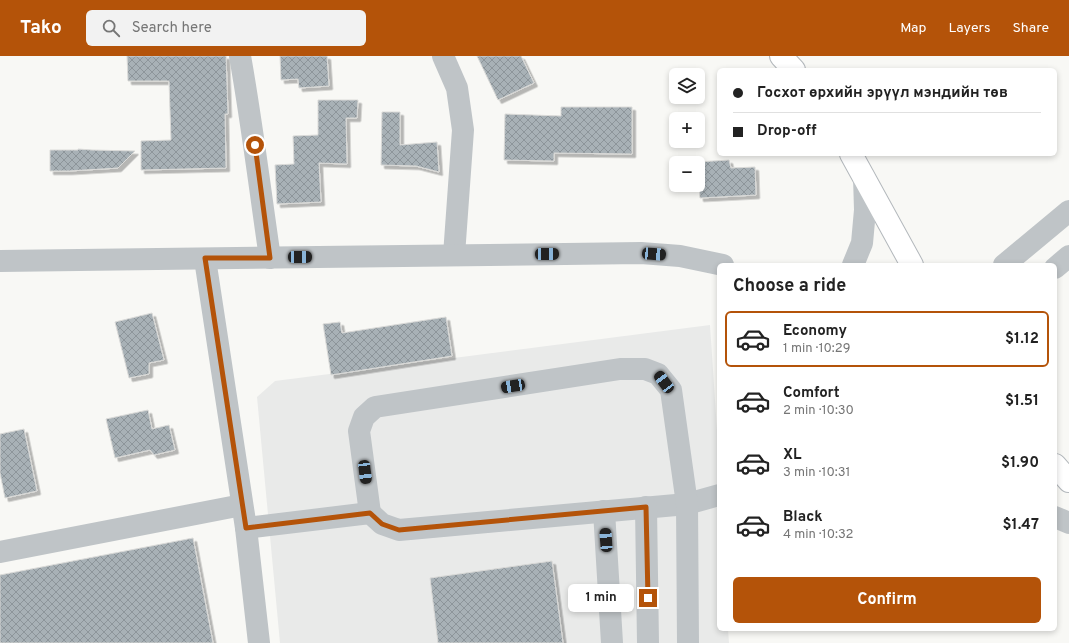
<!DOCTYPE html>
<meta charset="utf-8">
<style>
:root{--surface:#fff;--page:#f2f2f2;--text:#222;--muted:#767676;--line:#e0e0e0;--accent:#b45309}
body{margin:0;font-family:Overpass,sans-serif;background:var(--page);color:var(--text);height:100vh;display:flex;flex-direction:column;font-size:15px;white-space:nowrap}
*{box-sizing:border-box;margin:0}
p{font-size:13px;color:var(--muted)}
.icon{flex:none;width:22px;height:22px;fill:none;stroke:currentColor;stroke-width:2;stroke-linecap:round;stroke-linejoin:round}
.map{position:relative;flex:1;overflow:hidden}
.side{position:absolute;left:717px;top:207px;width:340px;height:368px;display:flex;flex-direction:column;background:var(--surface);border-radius:6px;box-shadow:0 2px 6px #0003}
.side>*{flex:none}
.banner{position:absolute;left:717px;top:12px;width:340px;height:88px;border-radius:6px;box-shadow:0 2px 6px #0003;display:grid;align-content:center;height:88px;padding:0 16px;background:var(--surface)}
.controls{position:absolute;left:669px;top:12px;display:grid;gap:8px}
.controls a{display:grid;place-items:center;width:36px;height:36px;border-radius:6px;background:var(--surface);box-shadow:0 2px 6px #0003;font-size:20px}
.end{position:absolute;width:18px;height:18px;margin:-9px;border:5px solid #b45309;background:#fff;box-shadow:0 0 0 2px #fff}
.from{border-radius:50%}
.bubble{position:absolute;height:28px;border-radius:6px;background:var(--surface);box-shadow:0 2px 6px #0003;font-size:13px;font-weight:700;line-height:28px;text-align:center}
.car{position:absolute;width:12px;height:24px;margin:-12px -6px;border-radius:5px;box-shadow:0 0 3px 1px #0007;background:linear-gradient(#222 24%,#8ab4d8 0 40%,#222 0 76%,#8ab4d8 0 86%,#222 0)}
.banner b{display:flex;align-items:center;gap:14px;height:38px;font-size:15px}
.banner b+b{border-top:1px solid var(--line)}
.banner i{width:10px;height:10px;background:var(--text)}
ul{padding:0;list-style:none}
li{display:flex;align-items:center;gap:12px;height:56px;margin:0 8px 6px;padding:0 8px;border:2px solid transparent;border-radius:6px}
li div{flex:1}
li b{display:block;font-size:15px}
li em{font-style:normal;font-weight:700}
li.current{border-color:var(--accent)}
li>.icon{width:36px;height:36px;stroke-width:1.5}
h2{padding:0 16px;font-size:18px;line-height:48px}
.primary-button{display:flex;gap:8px;margin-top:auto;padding:8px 16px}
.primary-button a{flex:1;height:46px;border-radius:6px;background:var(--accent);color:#fff;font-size:16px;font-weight:700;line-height:46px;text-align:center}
header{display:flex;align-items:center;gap:24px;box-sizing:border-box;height:56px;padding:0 20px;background:var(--accent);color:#fff}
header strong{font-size:19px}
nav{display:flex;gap:22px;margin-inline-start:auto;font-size:14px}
.search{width:280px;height:36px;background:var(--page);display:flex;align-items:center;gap:10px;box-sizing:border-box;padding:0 14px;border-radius:6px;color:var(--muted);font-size:15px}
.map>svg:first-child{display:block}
</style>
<header>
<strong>Tako</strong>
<div class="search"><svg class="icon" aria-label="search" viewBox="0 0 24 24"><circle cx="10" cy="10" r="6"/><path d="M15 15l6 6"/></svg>Search here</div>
<nav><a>Map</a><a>Layers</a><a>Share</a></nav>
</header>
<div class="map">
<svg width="1069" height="587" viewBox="0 0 1069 587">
<defs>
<pattern id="building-cross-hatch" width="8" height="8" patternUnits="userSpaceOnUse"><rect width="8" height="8" fill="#a8b1b6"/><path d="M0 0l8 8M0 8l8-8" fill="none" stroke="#8d959a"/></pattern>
<filter id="shadow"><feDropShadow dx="3.5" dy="3.5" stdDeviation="0" flood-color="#0004"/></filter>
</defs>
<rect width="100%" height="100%" fill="#f8f8f5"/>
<polygon fill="#e9eae9" points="710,269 719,404 719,573 728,573 729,587 280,587 257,341 275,325"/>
<g fill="url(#building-cross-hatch)" stroke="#dadad8" filter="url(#shadow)">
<polygon points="127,0 226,0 228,58 225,58 226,112 141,114 141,85 171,84 169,25 128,25"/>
<polygon points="280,0 327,0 329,30 299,32 298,23 281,24"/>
<polygon points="477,0 521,0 534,27 498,44"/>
<polygon points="318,44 358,44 357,62 346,62 347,108 319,107 321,146 277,148 275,109 294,108 293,80 318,79"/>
<polygon points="561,51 632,51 632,98 554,97 554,105 504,104 505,58 561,60"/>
<polygon points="382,56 400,56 400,89 437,86 439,116 416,110 381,109"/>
<polygon points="78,93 92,94 135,95 118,112 69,115 50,115 50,94 78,94"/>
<polygon points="729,104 731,112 755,111 756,139 700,142 697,106"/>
<polygon points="152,257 164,304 149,307 149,318 129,322 115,266"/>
<polygon points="446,261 452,300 331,319 323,268 340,266 342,277"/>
<polygon points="148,354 152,373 169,369 175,394 154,399 150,394 115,402 106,363"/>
<polygon points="24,373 37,435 5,442 0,417 0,378"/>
<polygon points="193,482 213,587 0,587 0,519"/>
<polygon points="552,505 563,587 438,587 430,522"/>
</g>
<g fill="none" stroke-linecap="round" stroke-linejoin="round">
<defs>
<g id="major">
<polyline points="781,0 794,14"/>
<polyline points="851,98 912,209"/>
<polyline points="1055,409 1069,425"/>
</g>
</defs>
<use href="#major" stroke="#b3b8bc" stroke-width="24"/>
<g stroke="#bfc4c7" stroke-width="22">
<path d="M240 0C252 67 260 134 270 202"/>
<polyline points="443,0 457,32 463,74 454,199"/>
<polyline points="205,203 246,472 370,457 382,468 399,474 687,448 719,439"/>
<polyline points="0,205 641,197 680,200 723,209"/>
<polyline points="853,209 862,187 865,154 864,121"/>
<polyline points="1004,209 1069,155"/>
<polyline points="1055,212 1069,200"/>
<polyline points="646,451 648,587"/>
<polyline points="604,455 612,587"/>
<polyline points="370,457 359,375 364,361 375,351 620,313 645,313 658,318 671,334 687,448 688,587"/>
<polyline points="1055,461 1069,467"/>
<polyline points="246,472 259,587"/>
<polyline points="0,496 242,449"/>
</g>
<use href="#major" stroke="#fff" stroke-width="22"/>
</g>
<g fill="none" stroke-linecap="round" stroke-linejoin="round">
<polyline stroke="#b45309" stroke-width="5" points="255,89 270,202 205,202 246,472 370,457 382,468 399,474 646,451 648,542"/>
</g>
</svg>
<div class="controls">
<a><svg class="icon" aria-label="layers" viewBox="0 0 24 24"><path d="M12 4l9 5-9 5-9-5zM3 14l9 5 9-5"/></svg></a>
<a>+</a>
<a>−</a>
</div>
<i class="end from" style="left:255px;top:89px"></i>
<i class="end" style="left:648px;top:542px"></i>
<div class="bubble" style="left:568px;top:528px;width:66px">1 min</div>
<i class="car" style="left:547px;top:198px;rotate:89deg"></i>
<i class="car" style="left:654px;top:198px;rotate:94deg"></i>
<i class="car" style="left:300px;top:201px;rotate:90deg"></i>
<i class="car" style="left:664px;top:326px;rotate:323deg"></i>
<i class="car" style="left:513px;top:330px;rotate:261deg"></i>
<i class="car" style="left:365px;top:416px;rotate:173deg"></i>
<i class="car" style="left:606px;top:484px;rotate:356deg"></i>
<div class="banner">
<b><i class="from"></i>Госхот өрхийн эрүүл мэндийн төв</b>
<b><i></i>Drop-off</b>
</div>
<section class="side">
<h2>Choose a ride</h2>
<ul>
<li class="current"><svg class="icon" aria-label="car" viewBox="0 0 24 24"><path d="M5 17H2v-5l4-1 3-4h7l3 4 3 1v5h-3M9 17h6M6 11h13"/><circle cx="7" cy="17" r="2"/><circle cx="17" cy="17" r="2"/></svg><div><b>Economy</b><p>1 min · 10:29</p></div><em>$1.12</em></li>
<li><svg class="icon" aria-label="car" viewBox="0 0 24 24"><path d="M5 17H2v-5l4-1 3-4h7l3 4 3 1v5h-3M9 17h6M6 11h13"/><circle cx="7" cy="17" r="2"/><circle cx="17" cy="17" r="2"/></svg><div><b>Comfort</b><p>2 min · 10:30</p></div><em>$1.51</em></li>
<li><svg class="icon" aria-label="car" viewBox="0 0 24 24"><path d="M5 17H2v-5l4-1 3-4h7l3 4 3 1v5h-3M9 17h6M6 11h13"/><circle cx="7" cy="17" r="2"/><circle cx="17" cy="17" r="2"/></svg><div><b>XL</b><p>3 min · 10:31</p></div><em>$1.90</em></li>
<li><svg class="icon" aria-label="car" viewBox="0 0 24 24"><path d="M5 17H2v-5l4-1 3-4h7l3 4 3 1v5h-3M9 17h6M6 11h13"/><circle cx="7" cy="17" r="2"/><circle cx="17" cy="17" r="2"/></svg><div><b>Black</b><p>4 min · 10:32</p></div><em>$1.47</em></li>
</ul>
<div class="primary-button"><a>Confirm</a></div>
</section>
</div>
